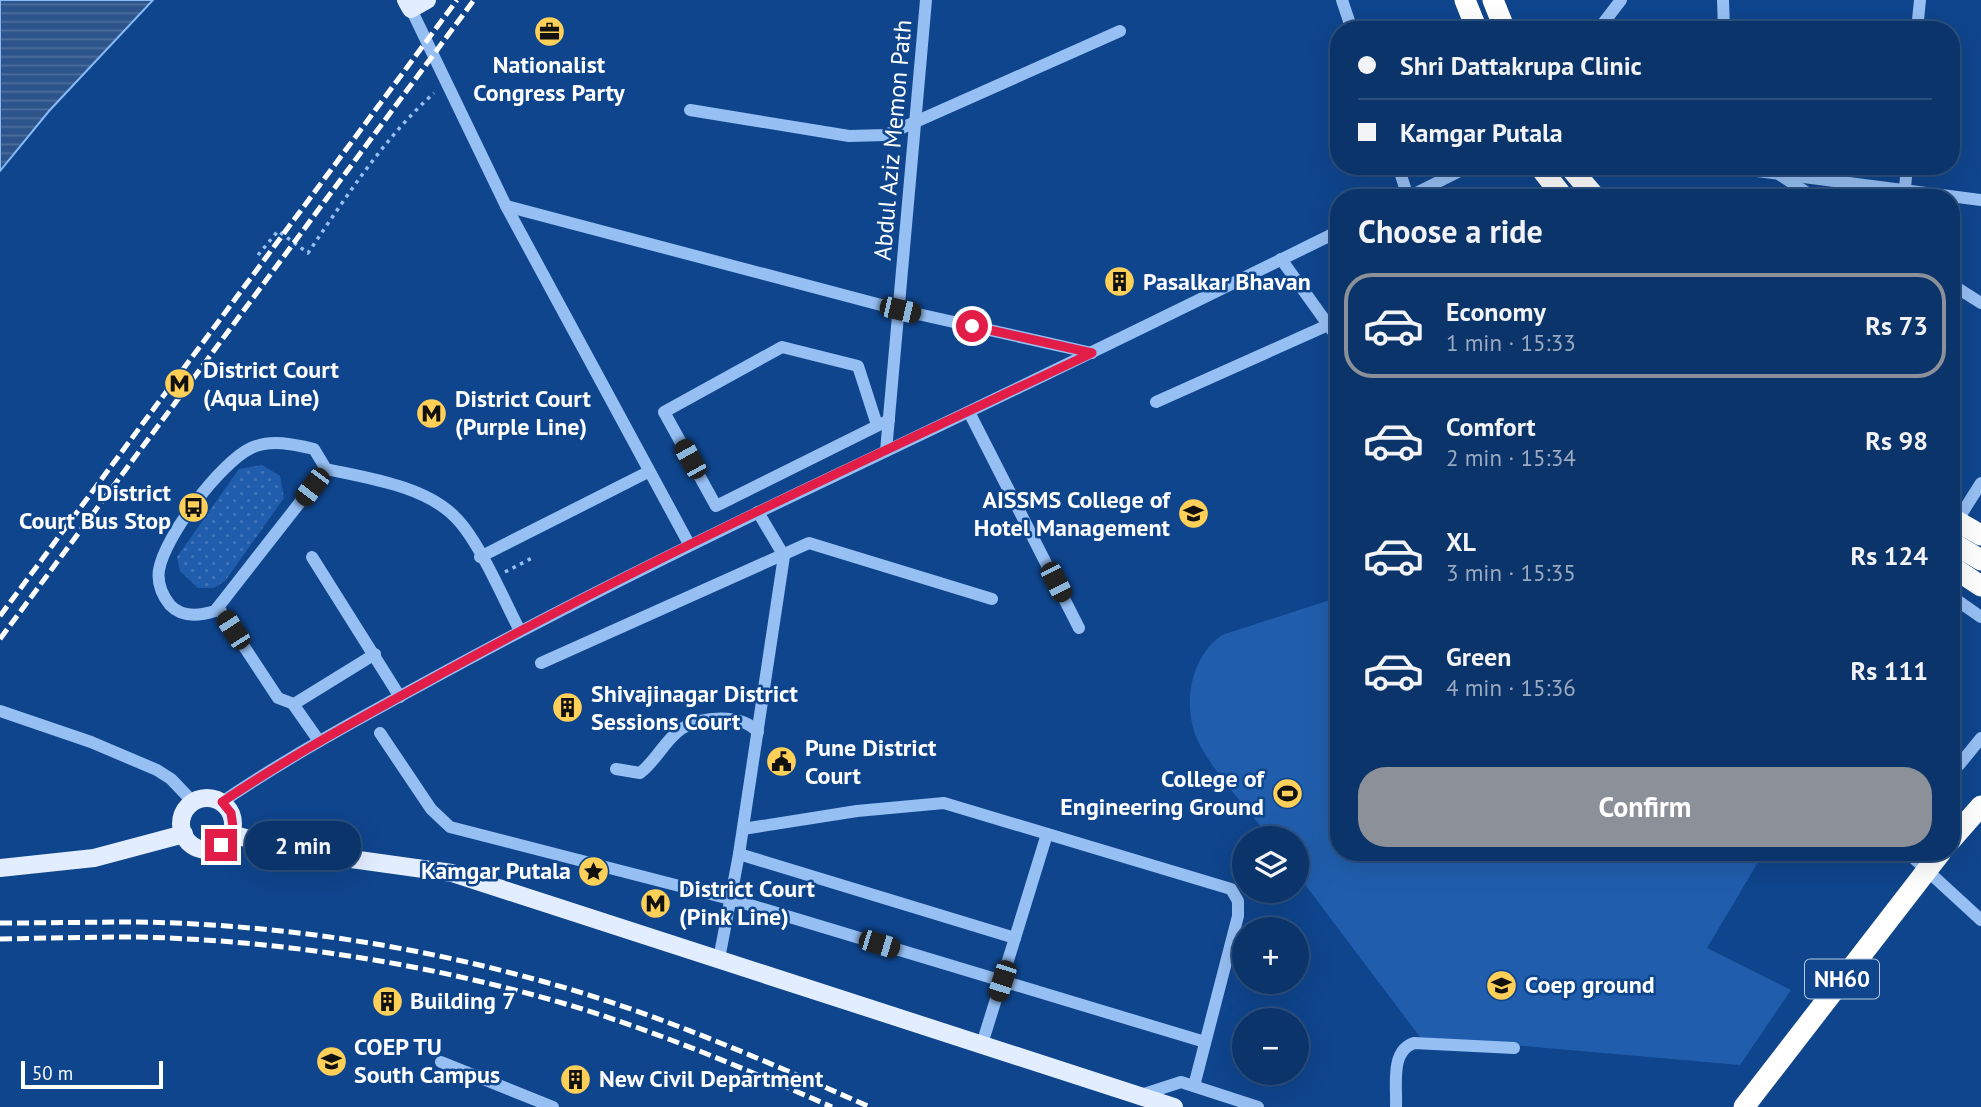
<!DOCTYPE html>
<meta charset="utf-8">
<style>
:root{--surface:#0b346a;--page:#143c70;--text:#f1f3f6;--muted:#9aaac1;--line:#2b4f7e;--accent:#8c9099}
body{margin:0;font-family:"PT Sans",sans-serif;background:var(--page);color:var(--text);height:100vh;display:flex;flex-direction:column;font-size:26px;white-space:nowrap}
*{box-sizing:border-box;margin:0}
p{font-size:23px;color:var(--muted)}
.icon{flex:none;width:38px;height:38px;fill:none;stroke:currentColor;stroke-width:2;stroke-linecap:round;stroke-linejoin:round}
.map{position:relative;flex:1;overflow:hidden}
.drawer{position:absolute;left:1330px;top:189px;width:630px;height:672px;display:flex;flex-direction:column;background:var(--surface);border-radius:28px;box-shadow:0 7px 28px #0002,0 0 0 2px var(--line)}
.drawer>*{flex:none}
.guide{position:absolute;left:1330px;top:21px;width:630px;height:154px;border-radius:28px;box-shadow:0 7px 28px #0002,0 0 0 2px var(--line);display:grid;align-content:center;height:154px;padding:0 28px;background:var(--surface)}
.buttons{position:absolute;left:1232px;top:826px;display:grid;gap:14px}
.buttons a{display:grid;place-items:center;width:77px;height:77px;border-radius:50%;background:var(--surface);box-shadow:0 7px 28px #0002,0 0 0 2px var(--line);font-size:35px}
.scale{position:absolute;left:21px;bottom:18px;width:142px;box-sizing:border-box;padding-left:7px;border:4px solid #fff;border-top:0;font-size:19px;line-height:24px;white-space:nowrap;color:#fff;-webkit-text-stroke:5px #0f458d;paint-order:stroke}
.end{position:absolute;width:32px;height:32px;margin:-16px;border:9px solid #e11d48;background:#fff;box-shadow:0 0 0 4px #fff}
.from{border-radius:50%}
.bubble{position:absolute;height:49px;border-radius:24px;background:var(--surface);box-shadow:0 7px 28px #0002,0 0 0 2px var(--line);font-size:23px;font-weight:800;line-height:49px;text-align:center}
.car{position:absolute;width:21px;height:42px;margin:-21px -10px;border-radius:9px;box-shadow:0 0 5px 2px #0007;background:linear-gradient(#222 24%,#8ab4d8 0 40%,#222 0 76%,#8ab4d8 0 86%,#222 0)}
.guide b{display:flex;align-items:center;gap:24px;height:66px;font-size:26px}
.guide b+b{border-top:2px solid var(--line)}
.guide i{width:18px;height:18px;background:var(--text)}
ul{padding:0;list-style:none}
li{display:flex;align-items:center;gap:21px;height:105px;margin:0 14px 10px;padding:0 14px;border:4px solid transparent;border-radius:28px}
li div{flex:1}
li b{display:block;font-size:26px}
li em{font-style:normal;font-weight:800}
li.current{border-color:var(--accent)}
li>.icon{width:63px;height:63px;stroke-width:1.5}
h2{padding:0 28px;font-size:32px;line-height:84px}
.button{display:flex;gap:14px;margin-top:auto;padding:14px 28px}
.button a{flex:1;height:80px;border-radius:28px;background:var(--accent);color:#fff;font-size:28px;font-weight:800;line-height:80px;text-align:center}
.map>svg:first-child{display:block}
</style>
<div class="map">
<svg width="1981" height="1107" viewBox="0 0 1981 1107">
<defs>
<pattern id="grass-dots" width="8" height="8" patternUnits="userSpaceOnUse" patternTransform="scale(1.75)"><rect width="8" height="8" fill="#205ead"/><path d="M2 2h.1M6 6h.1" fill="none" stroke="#4176b9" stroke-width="1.8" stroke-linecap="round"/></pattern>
<pattern id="water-rules" width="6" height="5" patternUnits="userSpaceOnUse" patternTransform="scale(1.75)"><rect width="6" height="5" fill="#2d558b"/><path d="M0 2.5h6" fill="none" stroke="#4c6e9c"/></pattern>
</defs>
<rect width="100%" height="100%" fill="#0f458d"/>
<polygon fill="url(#grass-dots)" points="262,465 280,476 284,498 225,581 214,588 198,588 180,571 177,557 239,469"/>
<path fill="#205ead" d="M1339 597V852H1764L1707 948 1791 990 1740 1065 1420 1037 1297 874V838H1270C1248 809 1219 779 1201 747 1181 711 1188 659 1222 635Z"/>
<polygon fill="url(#water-rules)" stroke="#87baf7" stroke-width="2" points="0,0 153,0 49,111 0,171"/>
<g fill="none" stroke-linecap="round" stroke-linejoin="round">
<g stroke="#96bff3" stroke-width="3.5" stroke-dasharray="3.5 5" stroke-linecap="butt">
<path d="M258 255 278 231 308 253C346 197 384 138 434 93"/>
<polyline points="505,572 534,557"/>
</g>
<g stroke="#96bff3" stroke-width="12">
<polyline points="1342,0 1352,30"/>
<polyline points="1723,0 1724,30"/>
<polyline points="411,9 506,206 689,544"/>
<polyline points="1598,30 1621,0"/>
<polyline points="1917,30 1920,0"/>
<polyline points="690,110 849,136 886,135 1120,31"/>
<polyline points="1398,166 1408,197"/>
<polyline points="1718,166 1981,200"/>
<polyline points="1780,175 1815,198"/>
<polyline points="1905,188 1907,166"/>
<polyline points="1406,198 1470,166"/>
<polyline points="506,206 900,310 1092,353"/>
<polyline points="1281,259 1339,340"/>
<polyline points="1951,284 1981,303"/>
<polyline points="1156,402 1328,325"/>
<polyline points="969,412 1079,628"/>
<polyline points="877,425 858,366 782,347 664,412 716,506 889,420"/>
<polyline points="886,451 926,0"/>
<path d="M326 469 215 611C199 616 182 618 170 605 162 595 157 583 159 570 165 536 220 463 251 448 271 439 293 444 314 449L326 469C367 478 426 486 456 518 479 541 504 600 520 631"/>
<polyline points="1335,489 1339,473"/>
<polyline points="1957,521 1981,483"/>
<polyline points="312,557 400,697"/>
<polyline points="480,557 648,472"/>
<polyline points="1951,596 1981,617"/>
<polyline points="218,607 278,698 294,704 375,654"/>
<polyline points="541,663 809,543 992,599"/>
<polyline points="293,704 319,741"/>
<polyline points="0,711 91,742 157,770 171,779 193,802"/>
<polyline points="380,733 431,809 450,827 730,899 1205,1042"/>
<polyline points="1959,765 1981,738"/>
<path d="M616 769 640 773C656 761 665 740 681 729 702 716 740 713 758 732"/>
<path d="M222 802C288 757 358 719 428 681 561 608 697 541 834 476 1003 396 1171 314 1339 231"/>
<polyline points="743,829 857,811 944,803 1231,889 1238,901 1238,916 1194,1086"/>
<polyline points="1907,852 1981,920"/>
<polyline points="739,854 1015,938 1047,834"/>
<polyline points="719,959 739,854 784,556 758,512"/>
<polyline points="982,1044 1015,938"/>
<polyline points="441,1062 553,1107"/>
<polyline points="1141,1095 1181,1082 1258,1107"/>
<path d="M1396 1107C1397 1085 1390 1051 1414 1043L1514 1048"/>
</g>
<g stroke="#e2edff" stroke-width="18">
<polyline points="406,0 411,9 427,0"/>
<circle cx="207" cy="824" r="26"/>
<polyline points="231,834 294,851 452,873 1174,1107"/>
<polyline points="0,868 94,858 184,834"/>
</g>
<g stroke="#fff" stroke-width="21">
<polyline points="1465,0 1477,30"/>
<polyline points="1493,0 1505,30"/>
<polyline points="1539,166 1564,198"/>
<polyline points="1569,166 1596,198"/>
<polyline points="1951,518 1981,535"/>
<polyline points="1951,542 1981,560"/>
<polyline points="1951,566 1981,586"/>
<polyline points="1951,840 1981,806"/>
<polyline points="1744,1107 1941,852"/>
</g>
<g stroke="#fff" stroke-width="5" stroke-dasharray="12 5" stroke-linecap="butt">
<polyline points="0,616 457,0"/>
<polyline points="0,639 474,0"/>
<path d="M0 923C46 923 92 922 137 922 270 924 407 944 534 979 650 1010 761 1059 870 1107"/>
<path d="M0 939C46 938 92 937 138 937 269 940 403 960 530 994 633 1021 734 1064 832 1107"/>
</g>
</g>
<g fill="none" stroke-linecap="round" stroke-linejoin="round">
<path stroke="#e11d48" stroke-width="9" d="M221 845 233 827 231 813 222 802C295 753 373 711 450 669 659 554 876 455 1092 353L972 326"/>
</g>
<defs>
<symbol id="office-disc" viewBox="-11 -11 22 22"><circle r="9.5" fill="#ffd058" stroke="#0f458d"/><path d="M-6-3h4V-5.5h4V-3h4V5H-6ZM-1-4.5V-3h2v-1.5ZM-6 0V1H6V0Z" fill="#111"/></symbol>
<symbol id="building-disc" viewBox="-11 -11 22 22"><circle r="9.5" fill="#ffd058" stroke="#0f458d"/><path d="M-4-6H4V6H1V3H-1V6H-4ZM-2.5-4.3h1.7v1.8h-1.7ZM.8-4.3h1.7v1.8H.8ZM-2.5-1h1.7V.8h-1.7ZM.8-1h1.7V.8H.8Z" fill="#111"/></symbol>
<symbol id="metro-disc" viewBox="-11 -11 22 22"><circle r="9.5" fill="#ffd058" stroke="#0f458d"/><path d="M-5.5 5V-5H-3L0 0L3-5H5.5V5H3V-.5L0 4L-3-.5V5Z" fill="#111"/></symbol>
<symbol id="bus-disc" viewBox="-11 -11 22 22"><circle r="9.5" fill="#ffd058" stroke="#0f458d"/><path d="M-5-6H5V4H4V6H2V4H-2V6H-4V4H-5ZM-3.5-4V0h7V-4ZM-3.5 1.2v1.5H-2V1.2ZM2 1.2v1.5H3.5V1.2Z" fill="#111"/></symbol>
<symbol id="university-disc" viewBox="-11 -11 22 22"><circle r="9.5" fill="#ffd058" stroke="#0f458d"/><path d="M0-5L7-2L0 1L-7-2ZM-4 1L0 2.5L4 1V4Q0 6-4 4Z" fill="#111"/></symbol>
<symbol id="civic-disc" viewBox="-11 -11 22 22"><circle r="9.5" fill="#ffd058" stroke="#0f458d"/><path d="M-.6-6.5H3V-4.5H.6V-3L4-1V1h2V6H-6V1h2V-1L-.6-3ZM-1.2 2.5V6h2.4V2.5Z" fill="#111"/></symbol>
<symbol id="stadium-disc" viewBox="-11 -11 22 22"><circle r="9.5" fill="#ffd058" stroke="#0f458d"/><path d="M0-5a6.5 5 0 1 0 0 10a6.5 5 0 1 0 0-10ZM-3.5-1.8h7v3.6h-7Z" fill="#111"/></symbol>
<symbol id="sight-disc" viewBox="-11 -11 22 22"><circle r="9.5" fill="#ffd058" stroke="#0f458d"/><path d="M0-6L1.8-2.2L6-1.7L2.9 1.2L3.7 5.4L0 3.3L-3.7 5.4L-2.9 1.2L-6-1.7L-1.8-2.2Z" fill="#111"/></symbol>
</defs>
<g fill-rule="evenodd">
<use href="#office-disc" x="532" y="14" width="35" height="35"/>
<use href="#building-disc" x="1102" y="264" width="35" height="35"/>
<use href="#metro-disc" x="162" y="366" width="35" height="35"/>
<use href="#metro-disc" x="414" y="396" width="35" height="35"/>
<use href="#bus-disc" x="176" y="490" width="35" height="35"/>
<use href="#university-disc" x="1176" y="496" width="35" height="35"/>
<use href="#building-disc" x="550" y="690" width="35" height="35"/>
<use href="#civic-disc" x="764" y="744" width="35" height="35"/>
<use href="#stadium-disc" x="1270" y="776" width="35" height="35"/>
<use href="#sight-disc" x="576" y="854" width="35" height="35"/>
<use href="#metro-disc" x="638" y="886" width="35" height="35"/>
<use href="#university-disc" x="1484" y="968" width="35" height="35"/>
<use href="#building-disc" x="370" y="984" width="35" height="35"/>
<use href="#university-disc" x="314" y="1044" width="35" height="35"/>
<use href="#building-disc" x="558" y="1062" width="35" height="35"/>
</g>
<g text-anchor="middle" stroke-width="5" stroke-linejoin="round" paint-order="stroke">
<rect fill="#0f458d" stroke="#b7c7dd" stroke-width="2" x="1805" y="959.5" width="74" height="39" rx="5"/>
<g font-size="23" font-weight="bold" fill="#fff">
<text x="1842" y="987">NH60</text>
</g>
<g font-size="24" font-weight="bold" fill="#fff" stroke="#0f458d" text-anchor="start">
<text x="549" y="73" text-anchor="middle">Nationalist<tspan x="549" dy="28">Congress Party</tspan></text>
<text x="1143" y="290">Pasalkar Bhavan</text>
<text x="203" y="378">District Court<tspan x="203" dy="28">(Aqua Line)</tspan></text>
<text x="455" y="407">District Court<tspan x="455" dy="28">(Purple Line)</tspan></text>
<text x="171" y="501" text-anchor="end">District<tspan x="171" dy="28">Court Bus Stop</tspan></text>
<text x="1170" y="508" text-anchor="end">AISSMS College of<tspan x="1170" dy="28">Hotel Management</tspan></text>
<text x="591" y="702">Shivajinagar District<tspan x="591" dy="28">Sessions Court</tspan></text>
<text x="805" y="756">Pune District<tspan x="805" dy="28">Court</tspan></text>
<text x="1264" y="787" text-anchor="end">College of<tspan x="1264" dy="28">Engineering Ground</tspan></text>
<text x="571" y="879" text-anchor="end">Kamgar Putala</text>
<text x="679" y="897">District Court<tspan x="679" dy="28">(Pink Line)</tspan></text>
<text x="1525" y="993">Coep ground</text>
<text x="410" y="1009">Building 7</text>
<text x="354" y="1055">COEP TU<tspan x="354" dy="28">South Campus</tspan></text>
<text x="599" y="1087">New Civil Department</text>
</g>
<g font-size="24" fill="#fff" stroke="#0f458d">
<text transform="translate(893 140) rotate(-85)" y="8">Abdul Aziz Memon Path</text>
</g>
</g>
</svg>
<div class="buttons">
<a><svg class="icon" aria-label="layers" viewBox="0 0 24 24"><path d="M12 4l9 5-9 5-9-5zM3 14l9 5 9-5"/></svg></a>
<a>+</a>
<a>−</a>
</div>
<div class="scale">50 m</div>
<i class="end from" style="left:972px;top:326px"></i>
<i class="end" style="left:221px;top:845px"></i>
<div class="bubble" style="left:245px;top:821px;width:116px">2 min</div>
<i class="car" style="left:900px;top:310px;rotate:103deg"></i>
<i class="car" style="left:690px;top:459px;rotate:331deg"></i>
<i class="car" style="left:312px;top:487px;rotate:217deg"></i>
<i class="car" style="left:1056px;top:582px;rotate:153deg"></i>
<i class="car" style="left:233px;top:630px;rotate:327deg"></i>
<i class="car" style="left:879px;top:944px;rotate:107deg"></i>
<i class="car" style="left:1002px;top:981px;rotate:198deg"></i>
<div class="guide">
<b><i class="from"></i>Shri Dattakrupa Clinic</b>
<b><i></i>Kamgar Putala</b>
</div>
<section class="drawer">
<h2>Choose a ride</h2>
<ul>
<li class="current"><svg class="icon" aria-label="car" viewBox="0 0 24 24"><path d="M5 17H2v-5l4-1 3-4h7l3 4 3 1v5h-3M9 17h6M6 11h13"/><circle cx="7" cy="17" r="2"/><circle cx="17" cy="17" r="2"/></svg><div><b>Economy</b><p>1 min · 15:33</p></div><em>Rs 73</em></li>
<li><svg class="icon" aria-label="car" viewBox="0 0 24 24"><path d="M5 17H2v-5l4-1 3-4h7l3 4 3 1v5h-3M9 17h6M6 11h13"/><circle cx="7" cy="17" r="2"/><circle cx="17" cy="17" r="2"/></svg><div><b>Comfort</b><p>2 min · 15:34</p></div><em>Rs 98</em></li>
<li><svg class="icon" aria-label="car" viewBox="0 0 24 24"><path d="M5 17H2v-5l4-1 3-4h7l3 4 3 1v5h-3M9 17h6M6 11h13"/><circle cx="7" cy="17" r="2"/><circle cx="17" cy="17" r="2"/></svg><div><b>XL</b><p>3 min · 15:35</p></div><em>Rs 124</em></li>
<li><svg class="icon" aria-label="car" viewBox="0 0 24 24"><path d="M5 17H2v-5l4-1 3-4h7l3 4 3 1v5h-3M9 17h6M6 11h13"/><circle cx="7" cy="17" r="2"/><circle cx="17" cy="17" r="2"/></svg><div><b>Green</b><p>4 min · 15:36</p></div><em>Rs 111</em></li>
</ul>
<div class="button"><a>Confirm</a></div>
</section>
</div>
